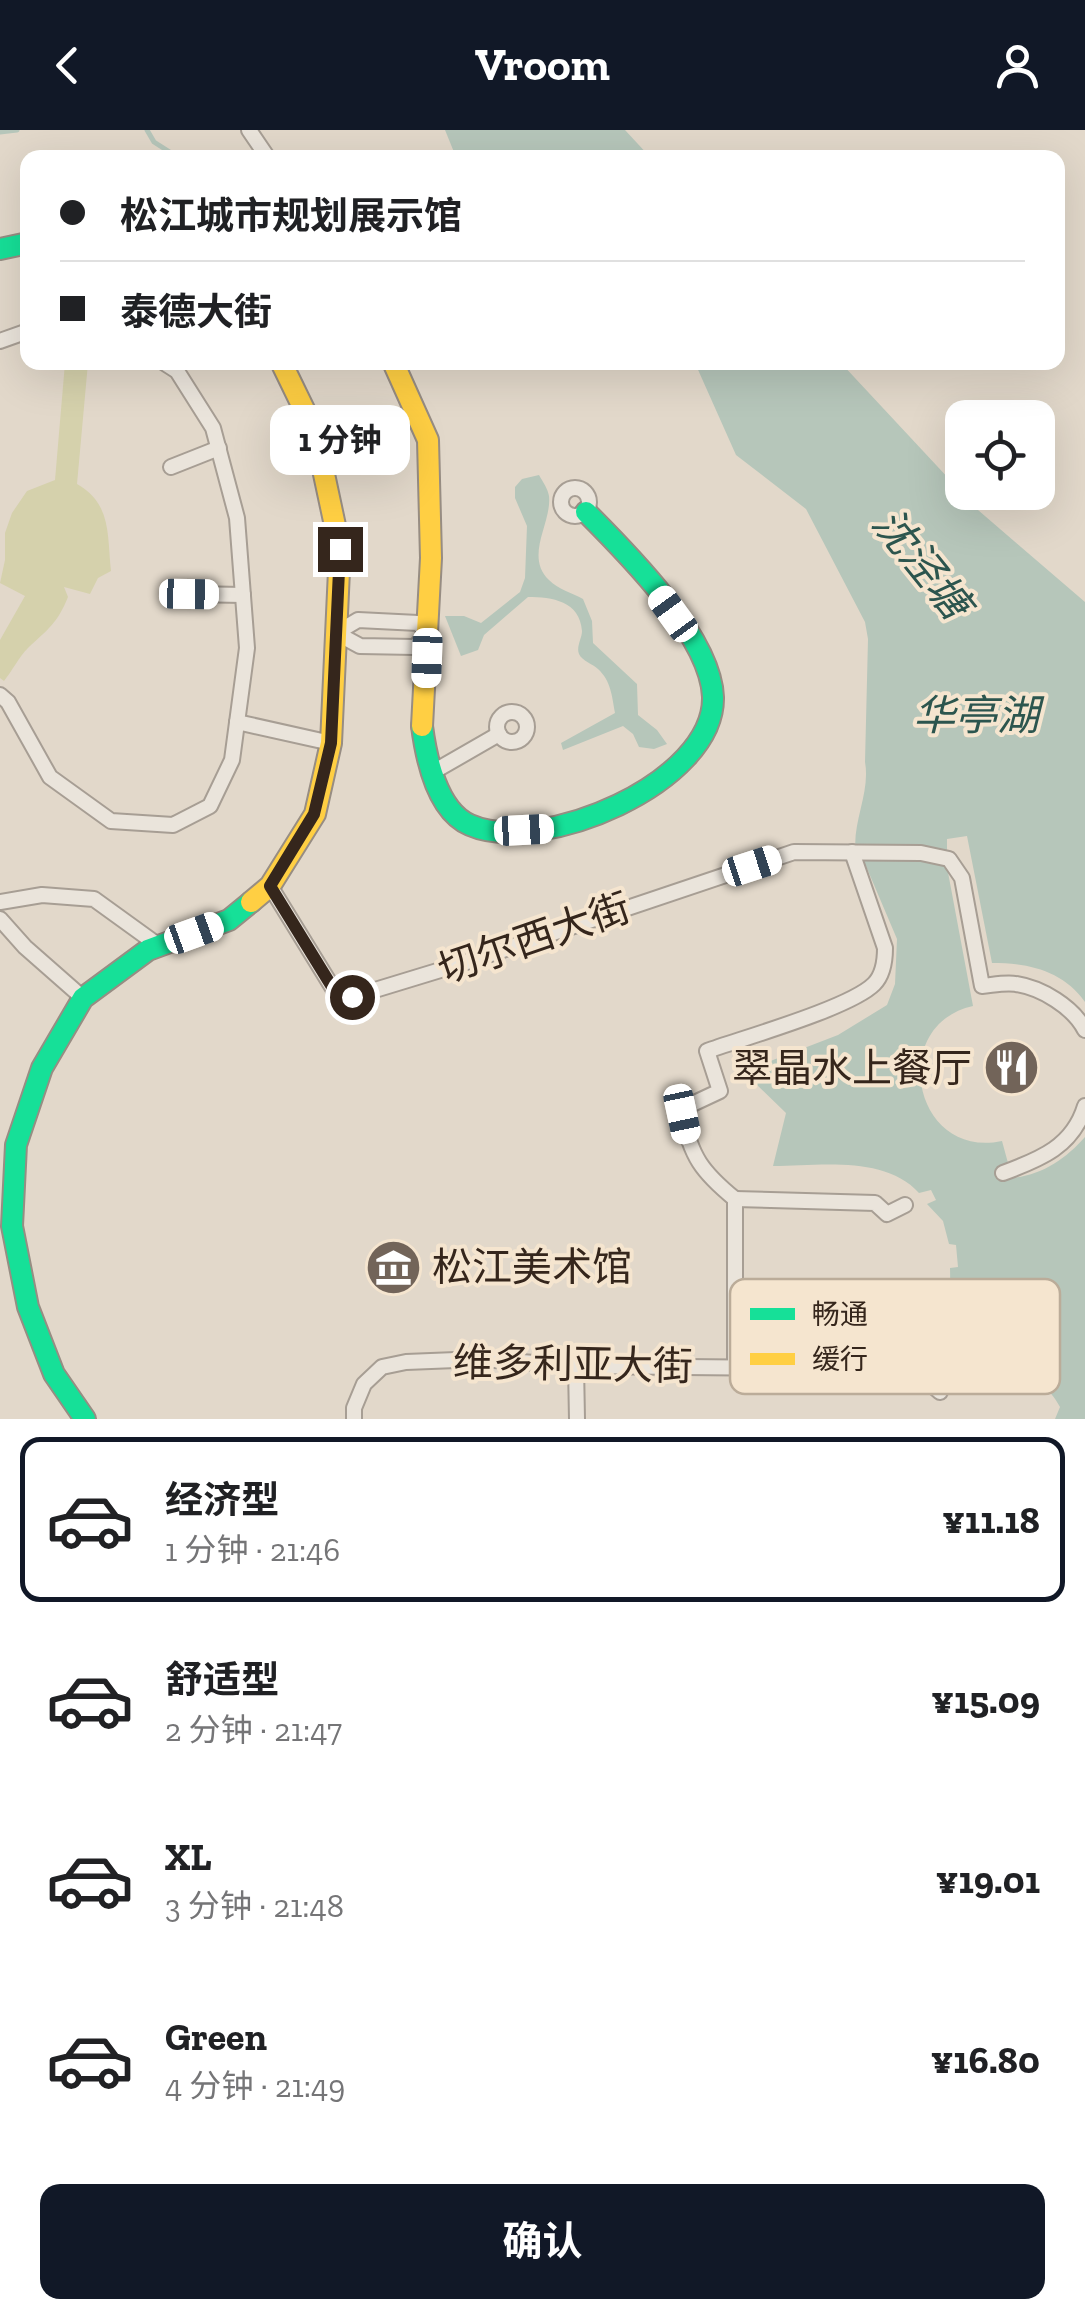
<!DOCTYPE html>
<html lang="zh">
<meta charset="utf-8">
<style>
:root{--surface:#fff;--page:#f6f6f6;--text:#202124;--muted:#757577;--line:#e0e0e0;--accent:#111827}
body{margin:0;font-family:"Zilla Slab","Noto Sans SC",serif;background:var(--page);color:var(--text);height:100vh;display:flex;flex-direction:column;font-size:38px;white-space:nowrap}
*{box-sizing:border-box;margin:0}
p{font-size:32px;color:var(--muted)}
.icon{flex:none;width:55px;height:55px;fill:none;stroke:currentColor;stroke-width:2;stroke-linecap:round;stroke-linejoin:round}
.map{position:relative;height:1289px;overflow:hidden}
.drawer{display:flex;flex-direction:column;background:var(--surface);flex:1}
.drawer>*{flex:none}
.top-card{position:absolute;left:20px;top:20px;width:1045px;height:220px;border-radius:20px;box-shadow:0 10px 40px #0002;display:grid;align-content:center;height:220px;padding:0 40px;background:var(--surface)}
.buttons{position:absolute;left:945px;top:270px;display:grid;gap:20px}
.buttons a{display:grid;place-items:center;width:110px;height:110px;border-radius:20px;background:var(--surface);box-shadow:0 10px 40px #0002;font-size:50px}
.end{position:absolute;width:45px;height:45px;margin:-22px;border:12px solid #35261c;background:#fff;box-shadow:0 0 0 5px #fff}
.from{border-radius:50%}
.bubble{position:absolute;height:70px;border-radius:20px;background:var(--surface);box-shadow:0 10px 40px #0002;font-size:32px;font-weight:700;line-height:70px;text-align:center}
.car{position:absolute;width:30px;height:60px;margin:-30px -15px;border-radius:12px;box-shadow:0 0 8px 2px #0007;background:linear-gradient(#fff 24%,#345 0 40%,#fff 0 76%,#345 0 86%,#fff 0)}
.top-card b{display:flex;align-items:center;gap:35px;height:95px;font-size:38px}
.top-card b+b{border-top:2px solid var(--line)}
.top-card i{width:25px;height:25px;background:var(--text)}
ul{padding:18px 0 0;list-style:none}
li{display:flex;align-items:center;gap:30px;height:165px;margin:0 20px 15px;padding:0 20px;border:5px solid transparent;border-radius:20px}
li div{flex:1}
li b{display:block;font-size:38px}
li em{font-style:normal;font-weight:700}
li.selected{border-color:var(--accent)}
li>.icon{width:90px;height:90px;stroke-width:1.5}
.button{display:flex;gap:20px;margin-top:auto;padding:20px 40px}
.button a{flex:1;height:115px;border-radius:20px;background:var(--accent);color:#fff;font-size:40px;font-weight:700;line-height:115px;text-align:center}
header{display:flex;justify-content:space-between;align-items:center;height:130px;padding:0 40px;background:var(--accent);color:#fff;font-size:45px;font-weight:700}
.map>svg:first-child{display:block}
</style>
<header><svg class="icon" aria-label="back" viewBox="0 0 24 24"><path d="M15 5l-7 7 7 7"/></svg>Vroom<svg class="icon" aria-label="person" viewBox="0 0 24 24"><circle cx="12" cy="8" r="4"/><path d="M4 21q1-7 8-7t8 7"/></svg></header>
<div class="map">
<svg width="1085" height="1289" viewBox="0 0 1085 1289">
<rect width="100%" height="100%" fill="#e2d8ca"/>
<path fill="#d5d1ac" d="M65 233H88L77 354C112 374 107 405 111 441L98 448 90 464 64 457 68 467C57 494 48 499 28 518 19 527 12 541 4 551L0 548V510L25 466 0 453 5 430V403L12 383 27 361 55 350Z"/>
<g fill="#b6c6ba">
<polygon points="445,0 625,0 650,27 456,27"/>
<path d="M695 233H841L978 380 1085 472V872C1063 841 1029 833 992 833L967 706 947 709V737L973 876C887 895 913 1030 1002 1011L1008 1033 998 1036 1003 1048C1036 1049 1064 1031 1085 1007V1289H1055L1060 1277C1033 1223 979 1275 960 1239 946 1211 951 1168 950 1138L958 1137 956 1115 949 1114 943 1091 927 1074 936 1070 931 1060 919 1063C885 1025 819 1036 773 1036L786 983 755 953 752 938 838 905 887 875 895 854 897 809 863 729H857C849 697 871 665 865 632L868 509 865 492 806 379 736 325Z"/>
<path d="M539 345C543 352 548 359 549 366 552 393 524 426 549 450 558 459 572 463 583 469L592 491 593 513 637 554 638 585 657 600 667 614 654 619 639 617 633 604 623 596 563 620 561 613 615 583C612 566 611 551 598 539 593 534 582 531 579 524 576 517 582 508 582 501 580 471 552 467 528 467L484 505 478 520 461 526 445 486H464L481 493 520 462 525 448 527 396 515 368V357L522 349Z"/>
</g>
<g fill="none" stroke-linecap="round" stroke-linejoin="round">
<g stroke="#b6c6ba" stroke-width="5">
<polyline points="147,0 154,12 179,28"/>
<polyline points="0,2 17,0"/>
</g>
<defs>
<g id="street">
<polyline points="249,0 268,28"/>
<polyline points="0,211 28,201"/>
<polyline points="171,337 219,318"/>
<circle cx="575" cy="372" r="14"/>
<polyline points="189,464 243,465"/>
<polygon points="358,490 418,493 427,503 415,517 360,516 336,503"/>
<polyline points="0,565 8,572 50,647 111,691 173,695 210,676 232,630 247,518 237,388 213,298 177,241 163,232"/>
<circle cx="512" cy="597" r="15"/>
<polyline points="237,592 331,613"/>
<polyline points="433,642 499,604"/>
<path d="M270 756 334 860 352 867 470 831 794 722 921 723 949 729 962 748 982 856C993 855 1006 852 1016 854 1042 858 1073 877 1085 900"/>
<polyline points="0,772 42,765 94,769 159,816"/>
<polyline points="0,789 25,817 83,868"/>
<path d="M1003 1043C1041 1029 1073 1016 1085 976"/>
<polyline points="735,1069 875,1073 887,1084 905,1075"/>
<polyline points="576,1236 577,1289"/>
<path d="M735 1237V1069C702 1042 691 1027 682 984L688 976 720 961 707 921C743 908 850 878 874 854 883 845 885 830 885 818L852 722"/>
<polyline points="354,1289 354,1278 364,1254 382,1237 406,1232 481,1229 576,1236 800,1238 844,1235 890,1239 925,1249 940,1262"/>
</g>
<g id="fast">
<polyline points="0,119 28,113"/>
<path d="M422 596C426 627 437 681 470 695 540 726 715 653 713 567 711 507 627 423 586 382"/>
<polyline points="85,1289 54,1244 28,1177 12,1096 16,1015 42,938 83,868 148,820 229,790 251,772"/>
</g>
<g id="slow">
<polyline points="393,232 428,310 431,428 422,596"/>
<polyline points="251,772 270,756 315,684 331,613 340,419 315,302 281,232"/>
</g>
</defs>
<use href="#street" stroke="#a79e94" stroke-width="18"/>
<use href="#fast" stroke="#978d83" stroke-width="24"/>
<use href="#slow" stroke="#978d83" stroke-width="24"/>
<use href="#street" stroke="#eae4db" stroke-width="14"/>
<use href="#fast" stroke="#16e098" stroke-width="20"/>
<use href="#slow" stroke="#ffcf43" stroke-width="20"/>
</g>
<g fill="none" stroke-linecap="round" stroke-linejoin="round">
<polyline stroke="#35261c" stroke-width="12" points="340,419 331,613 314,684 270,756 334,860 352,867"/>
</g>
<defs>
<symbol id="restaurant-disc" viewBox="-11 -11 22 22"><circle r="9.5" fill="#726459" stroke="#f5e5cf"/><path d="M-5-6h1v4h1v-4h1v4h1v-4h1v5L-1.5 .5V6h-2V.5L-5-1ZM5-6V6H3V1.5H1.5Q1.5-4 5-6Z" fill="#fff"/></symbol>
<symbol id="museum-disc" viewBox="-11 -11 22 22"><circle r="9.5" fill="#726459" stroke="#f5e5cf"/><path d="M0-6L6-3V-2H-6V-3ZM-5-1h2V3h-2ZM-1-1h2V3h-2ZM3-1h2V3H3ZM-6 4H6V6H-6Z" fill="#fff"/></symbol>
</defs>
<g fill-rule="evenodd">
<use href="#restaurant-disc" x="980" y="906" width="63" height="63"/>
<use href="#museum-disc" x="362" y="1106" width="63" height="63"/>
</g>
<g text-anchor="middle" stroke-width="8" stroke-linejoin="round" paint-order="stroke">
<g font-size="40" fill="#35261c" stroke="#f5e5cf">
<text transform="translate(534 808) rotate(-19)" y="14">切尔西大街</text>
<text transform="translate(573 1234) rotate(1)" y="14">维多利亚大街</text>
</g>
<g font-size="40" fill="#35261c" stroke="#f5e5cf" text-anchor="end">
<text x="972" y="952">翠晶水上餐厅</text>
<text x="432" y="1151" text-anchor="start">松江美术馆</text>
</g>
<g font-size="42" font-style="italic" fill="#2c554e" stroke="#f5e5cf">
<text transform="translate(922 433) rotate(51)" y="15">沈泾塘</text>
<text x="976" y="600">华亭湖</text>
</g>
</g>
<rect x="730" y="1149" width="330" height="115" rx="15" fill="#f5e5cf" stroke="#bbac99" stroke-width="2.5"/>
<rect x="750" y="1178" width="45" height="12" fill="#16e098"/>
<rect x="750" y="1223" width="45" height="12" fill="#ffcf43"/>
<g font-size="28" fill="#35261c">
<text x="812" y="1194">畅通</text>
<text x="812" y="1239">缓行</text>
</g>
</svg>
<div class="buttons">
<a><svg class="icon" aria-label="locate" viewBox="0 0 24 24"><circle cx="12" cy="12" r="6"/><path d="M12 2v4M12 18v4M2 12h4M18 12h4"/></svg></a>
</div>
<i class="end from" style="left:352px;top:867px"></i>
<i class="end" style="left:340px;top:419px"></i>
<div class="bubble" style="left:270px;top:275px;width:140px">1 分钟</div>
<i class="car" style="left:189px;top:464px;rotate:91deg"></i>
<i class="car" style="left:673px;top:484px;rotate:324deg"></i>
<i class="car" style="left:427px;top:528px;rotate:182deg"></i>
<i class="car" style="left:524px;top:700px;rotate:87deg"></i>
<i class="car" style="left:752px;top:736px;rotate:72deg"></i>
<i class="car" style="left:194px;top:803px;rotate:70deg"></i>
<i class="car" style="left:682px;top:984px;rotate:168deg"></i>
<div class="top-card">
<b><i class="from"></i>松江城市规划展示馆</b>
<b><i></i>泰德大街</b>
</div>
</div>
<section class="drawer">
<ul>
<li class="selected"><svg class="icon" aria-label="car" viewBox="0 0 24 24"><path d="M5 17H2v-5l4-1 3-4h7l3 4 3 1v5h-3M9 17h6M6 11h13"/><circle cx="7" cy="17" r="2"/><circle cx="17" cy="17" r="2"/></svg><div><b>经济型</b><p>1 分钟 · 21:46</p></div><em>¥11.18</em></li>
<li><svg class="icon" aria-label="car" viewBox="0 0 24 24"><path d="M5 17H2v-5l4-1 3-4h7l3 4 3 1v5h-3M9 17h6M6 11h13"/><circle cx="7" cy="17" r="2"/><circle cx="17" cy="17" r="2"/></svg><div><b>舒适型</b><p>2 分钟 · 21:47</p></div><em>¥15.09</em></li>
<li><svg class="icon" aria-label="car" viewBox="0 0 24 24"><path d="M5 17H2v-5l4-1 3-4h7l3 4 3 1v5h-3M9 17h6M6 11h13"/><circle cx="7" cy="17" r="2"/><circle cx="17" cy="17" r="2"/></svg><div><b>XL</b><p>3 分钟 · 21:48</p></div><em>¥19.01</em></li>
<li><svg class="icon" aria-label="car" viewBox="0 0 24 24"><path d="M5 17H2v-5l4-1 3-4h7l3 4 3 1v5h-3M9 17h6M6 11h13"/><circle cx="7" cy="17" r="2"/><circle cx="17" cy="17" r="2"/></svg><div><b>Green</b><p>4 分钟 · 21:49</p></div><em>¥16.80</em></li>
</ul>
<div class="button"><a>确认</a></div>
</section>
